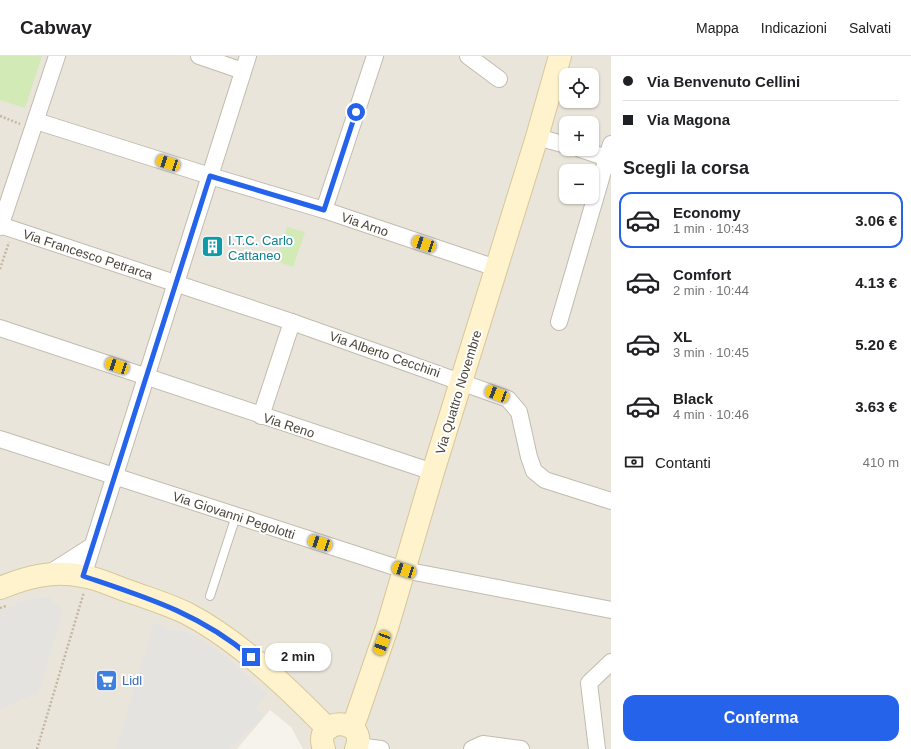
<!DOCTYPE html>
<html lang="it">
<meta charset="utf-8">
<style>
:root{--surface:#fff;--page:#f2f2f2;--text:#202124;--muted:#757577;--line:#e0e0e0;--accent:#2563eb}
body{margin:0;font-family:Arial,sans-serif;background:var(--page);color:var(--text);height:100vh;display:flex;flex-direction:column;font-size:15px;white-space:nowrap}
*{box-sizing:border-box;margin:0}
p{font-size:13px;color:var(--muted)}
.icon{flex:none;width:22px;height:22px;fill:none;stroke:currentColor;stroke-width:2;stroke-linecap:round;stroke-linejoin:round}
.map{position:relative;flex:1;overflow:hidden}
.side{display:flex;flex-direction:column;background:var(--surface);width:300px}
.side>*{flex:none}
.banner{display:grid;align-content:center;height:88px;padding:0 12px;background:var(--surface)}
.tools{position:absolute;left:559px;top:12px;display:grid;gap:8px}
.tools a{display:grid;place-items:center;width:40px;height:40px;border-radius:8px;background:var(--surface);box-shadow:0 1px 3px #0004;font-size:20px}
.end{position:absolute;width:18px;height:18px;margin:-9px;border:5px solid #2563eb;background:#fff;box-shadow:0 0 0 2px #fff}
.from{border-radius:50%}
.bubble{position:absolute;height:28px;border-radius:12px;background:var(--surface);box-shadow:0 1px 3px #0004;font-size:13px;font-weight:800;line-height:28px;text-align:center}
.car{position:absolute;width:12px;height:24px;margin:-12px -6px;border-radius:5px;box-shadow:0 0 3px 1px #0007;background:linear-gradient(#f5c518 24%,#345 0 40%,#f5c518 0 76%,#345 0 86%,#f5c518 0)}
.banner b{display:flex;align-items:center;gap:14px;height:38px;font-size:15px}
.banner b+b{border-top:1px solid var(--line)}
.banner i{width:10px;height:10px;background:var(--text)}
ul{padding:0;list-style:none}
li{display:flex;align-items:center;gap:12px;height:56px;margin:0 8px 6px;padding:0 4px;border:2px solid transparent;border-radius:12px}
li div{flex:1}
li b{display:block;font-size:15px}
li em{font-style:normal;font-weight:800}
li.active{border-color:var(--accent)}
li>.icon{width:36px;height:36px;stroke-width:1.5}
h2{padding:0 12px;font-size:18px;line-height:48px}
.pay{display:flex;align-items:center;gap:10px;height:44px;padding:0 12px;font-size:15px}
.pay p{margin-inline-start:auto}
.cta{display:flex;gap:8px;margin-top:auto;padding:8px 12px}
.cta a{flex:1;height:46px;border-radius:12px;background:var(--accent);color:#fff;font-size:16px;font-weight:800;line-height:46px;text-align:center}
header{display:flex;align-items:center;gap:24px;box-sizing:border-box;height:56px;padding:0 20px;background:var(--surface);border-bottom:1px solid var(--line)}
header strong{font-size:19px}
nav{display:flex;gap:22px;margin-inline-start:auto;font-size:14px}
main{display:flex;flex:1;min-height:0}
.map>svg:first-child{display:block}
</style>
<header>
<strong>Cabway</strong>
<nav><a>Mappa</a><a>Indicazioni</a><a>Salvati</a></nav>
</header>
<main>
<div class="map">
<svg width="611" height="693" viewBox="0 0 611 693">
<rect width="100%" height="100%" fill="#f6f3ec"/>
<path fill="#eae5da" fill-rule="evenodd" d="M0 0H611V693H303L291 671 270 654 237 693H0ZM566 19H592V45H566ZM566 67H592V93H566ZM566 115H592V141H566Z"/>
<g fill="#d2eab5">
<polygon points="0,0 42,0 25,52 0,44"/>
<polygon points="287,171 305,176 293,211 276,205"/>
</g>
<g fill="#e5e3e0">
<polygon points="49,541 63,555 38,637 0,653 0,554 32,542"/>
<polygon points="154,566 174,575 185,575 207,588 228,602 267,638 256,652 265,659 230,693 116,693"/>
</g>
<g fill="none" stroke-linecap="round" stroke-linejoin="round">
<defs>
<polyline id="lane" points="210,540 236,460"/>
<g id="street">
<polyline points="199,0 243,15"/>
<polyline points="468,0 499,23"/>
<polyline points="36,65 210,120 324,154 496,212"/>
<polyline points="537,81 566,89"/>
<polyline points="580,93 607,102"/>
<polyline points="324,154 375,0"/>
<polyline points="0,169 292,266 508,343 519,356 529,401 534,415 545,424 611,445"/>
<polyline points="0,171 57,0"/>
<polyline points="559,266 611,88"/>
<polyline points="0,272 433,416"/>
<polyline points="261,360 292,266"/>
<polyline points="0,383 404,514 611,554"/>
<polyline points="48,518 92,490"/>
<polyline points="83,520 248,0"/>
<polyline points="357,690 381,693"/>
<polyline points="472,693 483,688 521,693"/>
<polyline points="597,693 589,627 611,606"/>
</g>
<g id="secondary">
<path d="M0 532C27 521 53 514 82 520 99 522 115 531 131 536 150 543 170 549 188 558 238 584 288 632 328 673"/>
<polyline points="351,671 356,662 387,572 433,416 537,81 560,0"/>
<path d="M324 693C311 659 370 661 356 693"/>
</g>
</defs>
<use href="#lane" stroke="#c2bbae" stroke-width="10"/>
<use href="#street" stroke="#c2bbae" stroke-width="18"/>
<use href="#secondary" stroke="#d6c79b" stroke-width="24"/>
<g stroke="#c4b79f" stroke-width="2.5" stroke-dasharray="2 2" stroke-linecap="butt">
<polyline points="0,60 20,68"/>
<polyline points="0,213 9,186"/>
<polyline points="0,552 6,550"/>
<polyline points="37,693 84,536"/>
</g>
<use href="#lane" stroke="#fff" stroke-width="8"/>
<use href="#street" stroke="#fff" stroke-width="16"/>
<use href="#secondary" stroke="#fff3cd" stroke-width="22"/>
</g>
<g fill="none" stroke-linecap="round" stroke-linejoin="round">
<path stroke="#2563eb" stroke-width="5" d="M251 601C199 557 145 541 83 520L210 120 324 154 356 56"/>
</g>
<defs>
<symbol id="building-square" viewBox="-11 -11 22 22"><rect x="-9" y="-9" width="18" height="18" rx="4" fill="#0f9aa8" stroke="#fff"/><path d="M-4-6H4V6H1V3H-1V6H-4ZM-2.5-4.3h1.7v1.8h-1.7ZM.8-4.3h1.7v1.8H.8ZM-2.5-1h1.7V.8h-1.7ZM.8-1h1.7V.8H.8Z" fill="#fff"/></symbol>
<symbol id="supermarket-square" viewBox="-11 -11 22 22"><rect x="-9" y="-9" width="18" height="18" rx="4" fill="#3f7fe0" stroke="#fff"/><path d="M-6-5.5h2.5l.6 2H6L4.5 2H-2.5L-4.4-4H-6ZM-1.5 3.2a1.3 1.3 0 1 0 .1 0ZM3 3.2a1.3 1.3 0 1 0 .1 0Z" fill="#fff"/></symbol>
</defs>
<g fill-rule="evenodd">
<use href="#building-square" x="200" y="178" width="25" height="25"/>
<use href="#supermarket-square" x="94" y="612" width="25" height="25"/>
</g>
<g text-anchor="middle" stroke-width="4" stroke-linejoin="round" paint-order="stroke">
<g font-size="13" fill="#4b4439" stroke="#fff">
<text transform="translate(365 168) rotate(19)" y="5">Via Arno</text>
<text transform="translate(88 198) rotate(18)" y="5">Via Francesco Petrarca</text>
<text transform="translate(385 298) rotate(19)" y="5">Via Alberto Cecchini</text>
<text transform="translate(458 336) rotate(-73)" y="5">Via Quattro Novembre</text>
<text transform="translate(289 369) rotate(18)" y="5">Via Reno</text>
<text transform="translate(234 459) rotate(18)" y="5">Via Giovanni Pegolotti</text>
</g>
<g font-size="13" fill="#0d838f" stroke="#fff" text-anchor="start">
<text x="228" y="189">I.T.C. Carlo<tspan x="228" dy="15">Cattaneo</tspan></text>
</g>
<g font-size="13" fill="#366cbe" stroke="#fff" text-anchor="start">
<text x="122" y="629">Lidl</text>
</g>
</g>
</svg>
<div class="tools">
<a><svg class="icon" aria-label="locate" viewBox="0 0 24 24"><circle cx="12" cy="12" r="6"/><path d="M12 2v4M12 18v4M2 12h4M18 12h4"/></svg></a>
<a>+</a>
<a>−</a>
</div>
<i class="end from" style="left:356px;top:56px"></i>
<i class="end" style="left:251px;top:601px"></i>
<div class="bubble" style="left:265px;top:587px;width:66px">2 min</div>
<i class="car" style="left:168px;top:107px;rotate:288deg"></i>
<i class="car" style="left:424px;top:188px;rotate:289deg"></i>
<i class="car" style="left:117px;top:310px;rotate:288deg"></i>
<i class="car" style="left:497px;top:338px;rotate:291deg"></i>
<i class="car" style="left:320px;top:487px;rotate:288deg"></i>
<i class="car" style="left:404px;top:514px;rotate:288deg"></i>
<i class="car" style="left:382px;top:587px;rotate:200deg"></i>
</div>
<section class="side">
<div class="banner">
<b><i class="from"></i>Via Benvenuto Cellini</b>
<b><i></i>Via Magona</b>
</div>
<h2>Scegli la corsa</h2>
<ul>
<li class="active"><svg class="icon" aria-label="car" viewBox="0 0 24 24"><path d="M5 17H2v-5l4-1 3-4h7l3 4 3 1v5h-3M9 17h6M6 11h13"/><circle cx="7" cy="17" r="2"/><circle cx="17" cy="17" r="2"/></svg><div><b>Economy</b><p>1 min · 10:43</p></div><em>3.06 €</em></li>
<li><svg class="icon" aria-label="car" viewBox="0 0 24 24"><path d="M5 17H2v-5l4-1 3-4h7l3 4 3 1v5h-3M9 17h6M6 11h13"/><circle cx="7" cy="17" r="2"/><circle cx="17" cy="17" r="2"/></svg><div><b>Comfort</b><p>2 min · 10:44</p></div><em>4.13 €</em></li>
<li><svg class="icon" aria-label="car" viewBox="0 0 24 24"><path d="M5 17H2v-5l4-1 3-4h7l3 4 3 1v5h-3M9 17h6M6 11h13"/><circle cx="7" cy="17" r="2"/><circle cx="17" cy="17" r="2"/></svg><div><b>XL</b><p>3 min · 10:45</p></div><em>5.20 €</em></li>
<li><svg class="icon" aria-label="car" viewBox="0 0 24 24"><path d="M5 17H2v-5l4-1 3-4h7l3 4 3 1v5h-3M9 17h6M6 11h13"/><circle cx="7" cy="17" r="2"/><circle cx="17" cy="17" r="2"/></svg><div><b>Black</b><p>4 min · 10:46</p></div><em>3.63 €</em></li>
</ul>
<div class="pay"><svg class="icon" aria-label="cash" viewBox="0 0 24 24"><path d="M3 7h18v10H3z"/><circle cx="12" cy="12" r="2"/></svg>Contanti<p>410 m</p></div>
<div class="cta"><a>Conferma</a></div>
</section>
</main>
